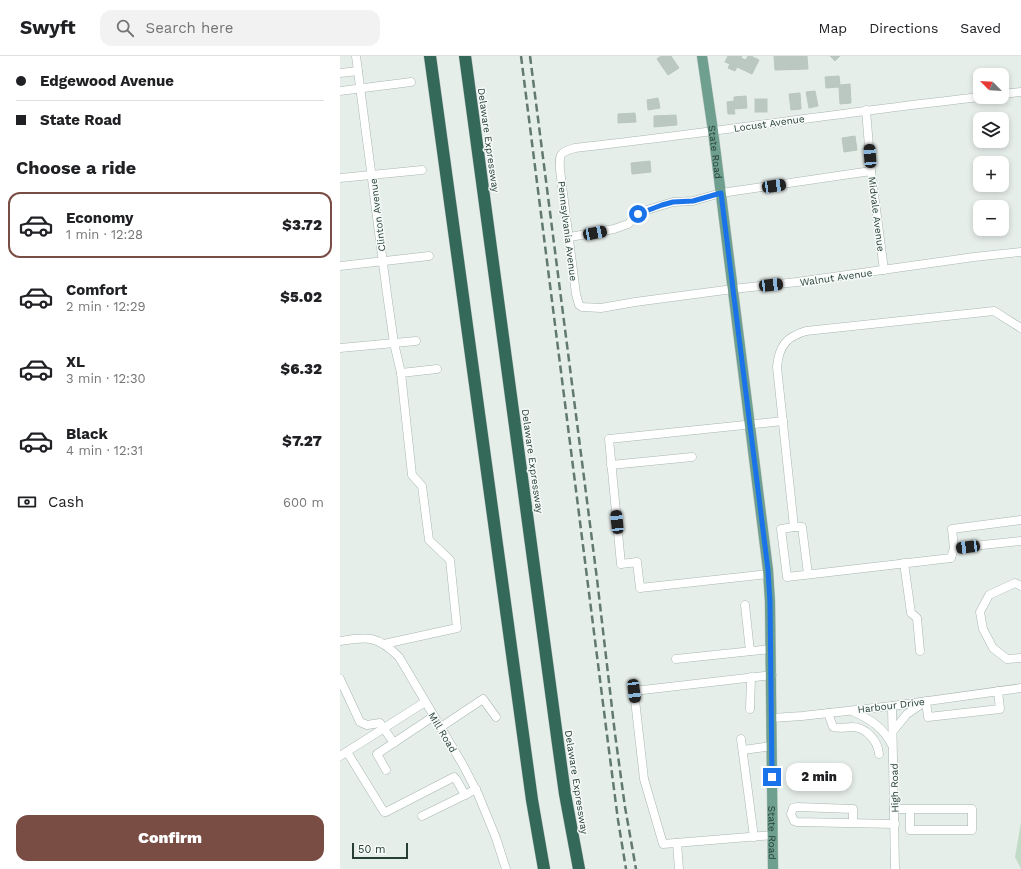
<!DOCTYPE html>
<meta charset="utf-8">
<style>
:root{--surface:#fff;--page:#f2f2f2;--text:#202124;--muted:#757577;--line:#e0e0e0;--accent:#794c44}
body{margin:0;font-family:"Work Sans",sans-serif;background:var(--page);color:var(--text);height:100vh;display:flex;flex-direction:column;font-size:15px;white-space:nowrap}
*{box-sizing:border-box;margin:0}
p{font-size:13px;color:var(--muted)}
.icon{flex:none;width:22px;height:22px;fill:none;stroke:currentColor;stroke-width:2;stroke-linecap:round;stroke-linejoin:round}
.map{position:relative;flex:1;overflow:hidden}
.panel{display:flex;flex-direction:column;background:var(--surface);width:340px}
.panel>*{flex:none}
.banner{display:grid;align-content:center;height:88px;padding:0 16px;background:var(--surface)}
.needle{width:26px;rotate:294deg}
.fabs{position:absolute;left:633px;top:12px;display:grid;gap:8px}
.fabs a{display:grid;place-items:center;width:36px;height:36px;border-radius:8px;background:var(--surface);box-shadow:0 2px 6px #0003;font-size:20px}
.scale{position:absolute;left:12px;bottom:10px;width:56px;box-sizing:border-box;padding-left:4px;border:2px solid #263e36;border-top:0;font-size:11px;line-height:14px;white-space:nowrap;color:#263e36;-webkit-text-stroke:3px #f6faf8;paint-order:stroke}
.end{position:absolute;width:18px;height:18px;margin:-9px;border:5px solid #1a73e8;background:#fff;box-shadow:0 0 0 2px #fff}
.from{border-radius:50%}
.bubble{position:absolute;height:28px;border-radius:12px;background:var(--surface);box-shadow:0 2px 6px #0003;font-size:13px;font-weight:800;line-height:28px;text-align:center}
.car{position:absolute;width:12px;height:24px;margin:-12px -6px;border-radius:5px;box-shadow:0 0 3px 1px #0007;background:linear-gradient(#222 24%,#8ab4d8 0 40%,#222 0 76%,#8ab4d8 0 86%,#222 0)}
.banner b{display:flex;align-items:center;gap:14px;height:38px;font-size:15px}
.banner b+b{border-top:1px solid var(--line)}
.banner i{width:10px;height:10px;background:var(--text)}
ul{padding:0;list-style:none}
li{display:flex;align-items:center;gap:12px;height:66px;margin:0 8px 6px;padding:0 8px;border:2px solid transparent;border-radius:12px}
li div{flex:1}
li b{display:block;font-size:15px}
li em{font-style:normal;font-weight:800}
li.active{border-color:var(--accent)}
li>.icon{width:36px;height:36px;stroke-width:1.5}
h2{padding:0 16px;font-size:18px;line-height:48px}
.pay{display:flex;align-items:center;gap:10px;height:44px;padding:0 16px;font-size:15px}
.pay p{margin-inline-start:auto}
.button{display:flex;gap:8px;margin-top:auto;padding:8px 16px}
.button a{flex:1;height:46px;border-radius:12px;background:var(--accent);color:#fff;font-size:16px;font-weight:800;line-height:46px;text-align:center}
header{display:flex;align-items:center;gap:24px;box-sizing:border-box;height:56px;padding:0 20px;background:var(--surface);border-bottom:1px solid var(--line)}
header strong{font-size:19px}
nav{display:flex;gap:22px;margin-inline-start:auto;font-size:14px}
.search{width:280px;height:36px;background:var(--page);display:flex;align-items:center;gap:10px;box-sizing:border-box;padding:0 14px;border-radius:12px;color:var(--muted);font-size:15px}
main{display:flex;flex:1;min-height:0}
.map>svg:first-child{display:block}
</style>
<header>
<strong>Swyft</strong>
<div class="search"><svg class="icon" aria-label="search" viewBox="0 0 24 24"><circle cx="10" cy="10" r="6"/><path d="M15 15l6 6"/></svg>Search here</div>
<nav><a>Map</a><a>Directions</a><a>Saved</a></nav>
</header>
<main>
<section class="panel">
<div class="banner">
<b><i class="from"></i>Edgewood Avenue</b>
<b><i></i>State Road</b>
</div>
<h2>Choose a ride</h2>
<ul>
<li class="active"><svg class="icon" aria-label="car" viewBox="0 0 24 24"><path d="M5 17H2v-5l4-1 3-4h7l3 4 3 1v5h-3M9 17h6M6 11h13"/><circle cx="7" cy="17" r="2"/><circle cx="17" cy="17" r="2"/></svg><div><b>Economy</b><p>1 min · 12:28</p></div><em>$3.72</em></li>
<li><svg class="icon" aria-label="car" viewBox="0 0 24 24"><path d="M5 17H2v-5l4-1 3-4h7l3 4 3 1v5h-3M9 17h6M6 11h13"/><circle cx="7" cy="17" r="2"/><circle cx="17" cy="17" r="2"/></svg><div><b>Comfort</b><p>2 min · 12:29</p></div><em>$5.02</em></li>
<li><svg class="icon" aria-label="car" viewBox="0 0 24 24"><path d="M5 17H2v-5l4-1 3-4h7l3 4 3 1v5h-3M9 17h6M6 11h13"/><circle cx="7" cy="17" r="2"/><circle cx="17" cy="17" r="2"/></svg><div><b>XL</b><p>3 min · 12:30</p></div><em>$6.32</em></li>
<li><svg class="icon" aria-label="car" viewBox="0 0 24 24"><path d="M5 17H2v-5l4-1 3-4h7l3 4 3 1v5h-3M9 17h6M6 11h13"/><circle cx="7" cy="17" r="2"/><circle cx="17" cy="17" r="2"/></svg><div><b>Black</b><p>4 min · 12:31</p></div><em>$7.27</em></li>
</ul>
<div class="pay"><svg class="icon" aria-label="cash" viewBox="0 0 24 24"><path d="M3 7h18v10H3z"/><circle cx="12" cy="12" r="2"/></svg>Cash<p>600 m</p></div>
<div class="button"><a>Confirm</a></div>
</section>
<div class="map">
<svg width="681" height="813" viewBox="0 0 681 813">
<rect width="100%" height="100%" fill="#e6eeea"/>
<polygon fill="#c1dcc6" points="681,766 681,813 675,801"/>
<g fill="#bbc8c2" stroke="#b9c7c0">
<polygon points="321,0 331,0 339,12 328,19 317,3"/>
<polygon points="388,0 402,0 401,2 406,4 408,0 411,0 419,4 412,18 397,11 395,15 388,12 390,8 385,6"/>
<polygon points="434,0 467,0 468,13 435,14"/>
<polygon points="490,0 500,0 495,5"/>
<polygon points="499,20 500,29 510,28 511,47 500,48 499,31 486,32 485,21"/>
<polygon points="475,35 478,50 469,52 466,36"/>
<polygon points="460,37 461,53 451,54 449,38"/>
<polygon points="406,40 407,52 394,53 395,58 388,58 387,46 394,45 394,41"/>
<polygon points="318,42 320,52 308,54 307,44"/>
<rect x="415" y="43" width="12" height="13"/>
<polygon points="295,57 296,66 278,67 278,58"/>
<polygon points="336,59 337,69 314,71 314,60"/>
<polygon points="515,80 517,94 504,96 502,82"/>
<polygon points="310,105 311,116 292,118 291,107"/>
</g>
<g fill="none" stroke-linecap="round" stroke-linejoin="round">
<defs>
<g id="minor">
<polyline points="16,0 47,238 54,287 61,317"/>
<polyline points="0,17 18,15"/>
<polyline points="0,35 71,26"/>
<polyline points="662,38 681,36"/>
<path d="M640 41C505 56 370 77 235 92 219 96 219 99 220 114L236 238 239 249 242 251 261 252 295 246 393 233 457 226 634 201 681 196"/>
<polyline points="526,54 531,115 544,214"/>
<polyline points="0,122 82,114"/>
<polyline points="230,181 274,173 288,168 299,158 307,154 333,146 353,145 381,137 531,115"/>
<polyline points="0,210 89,200"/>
<path d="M681 272 654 255 466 275C446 281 439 290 437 311L454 471 441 473 447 521 611 502 614 492 612 473 681 464"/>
<polyline points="0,292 76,285"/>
<polyline points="271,409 352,401"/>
<polyline points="454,471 462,471 468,518"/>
<polyline points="614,492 681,485"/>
<polyline points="564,507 571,557 577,562 580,595"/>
<polyline points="428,518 300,532 297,506 281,508 269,383 443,365"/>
<polyline points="681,530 675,527 649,539 640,556 643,573 653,592 667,603 681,602"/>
<polyline points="405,549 410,595"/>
<path d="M0 585C28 580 38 580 59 601L123 709 138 738 156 782 166 813"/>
<polyline points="44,588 117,572 110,504 89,484 82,430 72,419 61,317 97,313"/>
<polyline points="336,603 431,593"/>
<polyline points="432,619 294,635 304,723 323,788 433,779"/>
<polyline points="0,623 20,666 27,669 40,667 54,687"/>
<polyline points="552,650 555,813"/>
<polyline points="410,653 411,621"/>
<path d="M512 655C530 663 543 671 552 689"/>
<path d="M488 657 493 671C500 673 506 671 512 671 526 671 538 685 539 698"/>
<polyline points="432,662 462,660 552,650 681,632"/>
<polyline points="101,671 143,643 156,661"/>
<polyline points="553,675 567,658 586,645 588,661 660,653 658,635"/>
<polyline points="401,683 414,781"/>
<polyline points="403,694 432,690"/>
<polyline points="7,696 44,756 46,756 112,722 114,721 116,723 125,739 136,733"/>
<polyline points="0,700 85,646"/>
<polyline points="46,714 37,698 94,660"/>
<polyline points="554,753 632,753 632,774 570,774 570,754"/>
<polyline points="82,760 125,739"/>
<polyline points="513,767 513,753 457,751 453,752 451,758 454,765 457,766 555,768"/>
<polyline points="337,787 339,813"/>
</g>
<g id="major">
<path id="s1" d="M362 0 373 75 428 514 430 546 433 813"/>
</g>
<g id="highway">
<polyline points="90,0 192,744 204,813"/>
<polyline points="125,0 218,688 225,738 239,813"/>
</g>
</defs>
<use href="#minor" stroke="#a9b6b0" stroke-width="9"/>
<use href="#major" stroke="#c2c9c7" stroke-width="11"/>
<use href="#highway" stroke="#c2c9c7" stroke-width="13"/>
<use href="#minor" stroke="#fff" stroke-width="8"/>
<use href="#major" stroke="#6e9f8f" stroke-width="10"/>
<use href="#highway" stroke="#346859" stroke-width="12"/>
<g stroke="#617971" stroke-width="2.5" stroke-dasharray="8 4" stroke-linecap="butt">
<polyline points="181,0 267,679 278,764 286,813"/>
<polyline points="190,0 257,523 275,678 285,751 296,813"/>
</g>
</g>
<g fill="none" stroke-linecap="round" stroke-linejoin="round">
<polyline stroke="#1a73e8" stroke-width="5" points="298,158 322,149 333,146 353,145 381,137 428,514 430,546 432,721"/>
</g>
<g text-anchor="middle" stroke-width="3" stroke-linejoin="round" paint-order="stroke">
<g font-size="10" fill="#263e36" stroke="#f6faf8">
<text transform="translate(429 67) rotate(-8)" y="4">Locust Avenue</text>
<text transform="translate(149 84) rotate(82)" y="4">Delaware Expressway</text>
<text dy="4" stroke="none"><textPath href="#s1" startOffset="97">State Road</textPath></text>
<text transform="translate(537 158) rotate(83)" y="4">Midvale Avenue</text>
<text transform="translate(37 159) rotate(-97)" y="4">Clinton Avenue</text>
<text transform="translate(228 175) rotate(83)" y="4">Pennsylvania Avenue</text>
<text transform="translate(496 221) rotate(-8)" y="4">Walnut Avenue</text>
<text transform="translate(193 405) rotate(82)" y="4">Delaware Expressway</text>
<text transform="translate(551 649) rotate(-7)" y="4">Harbour Drive</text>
<text transform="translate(103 676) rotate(59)" y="4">Mill Road</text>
<text transform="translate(237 726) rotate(81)" y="4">Delaware Expressway</text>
<text transform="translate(554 732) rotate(-91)" y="4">High Road</text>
<text dy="4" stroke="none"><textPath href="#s1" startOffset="781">State Road</textPath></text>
</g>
</g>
</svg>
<div class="fabs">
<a><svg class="needle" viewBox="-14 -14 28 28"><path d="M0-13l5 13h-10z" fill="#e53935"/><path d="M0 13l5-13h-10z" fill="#757577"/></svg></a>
<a><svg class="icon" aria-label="layers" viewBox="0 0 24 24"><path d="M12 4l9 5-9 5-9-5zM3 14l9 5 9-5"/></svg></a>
<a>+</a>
<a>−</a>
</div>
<div class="scale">50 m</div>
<i class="end from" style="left:298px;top:158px"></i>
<i class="end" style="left:432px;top:721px"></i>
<div class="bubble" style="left:446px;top:707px;width:66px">2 min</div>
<i class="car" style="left:530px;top:100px;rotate:356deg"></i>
<i class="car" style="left:434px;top:130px;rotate:82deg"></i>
<i class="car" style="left:255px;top:177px;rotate:79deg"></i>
<i class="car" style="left:431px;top:229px;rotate:84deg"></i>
<i class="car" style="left:277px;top:466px;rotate:354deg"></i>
<i class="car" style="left:628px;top:491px;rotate:263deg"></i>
<i class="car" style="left:294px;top:635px;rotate:173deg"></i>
</div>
</main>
